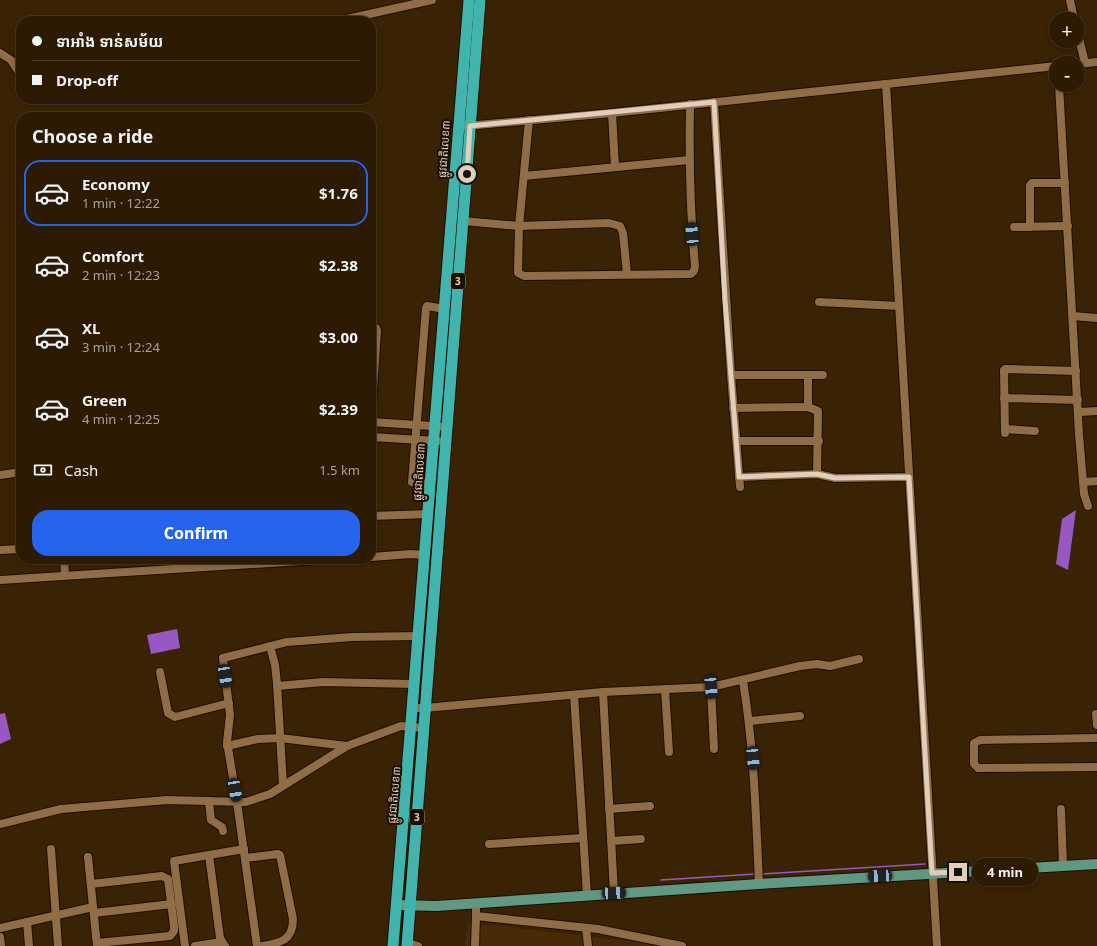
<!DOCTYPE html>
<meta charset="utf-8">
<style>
:root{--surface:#2c1a03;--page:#34230d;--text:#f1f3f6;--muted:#a6a19a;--line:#483825;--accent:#2563eb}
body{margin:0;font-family:Georgia,"Noto Sans Khmer",serif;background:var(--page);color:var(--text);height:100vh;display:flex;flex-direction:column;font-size:15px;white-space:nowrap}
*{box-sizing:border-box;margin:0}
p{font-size:13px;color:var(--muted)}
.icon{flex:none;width:22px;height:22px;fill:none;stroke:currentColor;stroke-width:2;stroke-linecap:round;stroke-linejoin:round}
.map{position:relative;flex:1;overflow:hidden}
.panel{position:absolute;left:16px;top:112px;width:360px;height:452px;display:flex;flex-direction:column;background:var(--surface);border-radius:16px;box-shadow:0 2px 6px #0003,0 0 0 1px var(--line)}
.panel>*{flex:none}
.banner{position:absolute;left:16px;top:16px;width:360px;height:88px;border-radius:16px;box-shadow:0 2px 6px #0003,0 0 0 1px var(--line);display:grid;align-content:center;height:88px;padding:0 16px;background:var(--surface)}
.tools{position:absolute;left:1049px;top:12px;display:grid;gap:8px}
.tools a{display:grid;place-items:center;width:36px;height:36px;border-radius:50%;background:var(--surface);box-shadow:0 2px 6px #0003,0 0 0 1px var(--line);font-size:20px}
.end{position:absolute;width:18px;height:18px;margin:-9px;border:5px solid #e1ceba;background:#111;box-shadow:0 0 0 2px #111}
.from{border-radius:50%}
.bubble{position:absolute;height:28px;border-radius:14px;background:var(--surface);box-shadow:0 2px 6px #0003,0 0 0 1px var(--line);font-size:13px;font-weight:700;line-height:28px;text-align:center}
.car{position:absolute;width:12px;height:24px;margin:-12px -6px;border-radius:5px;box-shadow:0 0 3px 1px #0007;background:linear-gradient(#222 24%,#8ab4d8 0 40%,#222 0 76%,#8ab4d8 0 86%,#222 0)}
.banner b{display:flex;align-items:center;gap:14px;height:38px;font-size:15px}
.banner b+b{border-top:1px solid var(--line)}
.banner i{width:10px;height:10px;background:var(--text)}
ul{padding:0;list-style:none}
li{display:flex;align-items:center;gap:12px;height:66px;margin:0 8px 6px;padding:0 8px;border:2px solid transparent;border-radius:16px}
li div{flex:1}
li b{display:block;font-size:15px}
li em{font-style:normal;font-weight:700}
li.active{border-color:var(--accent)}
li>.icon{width:36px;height:36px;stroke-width:1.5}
h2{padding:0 16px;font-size:18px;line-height:48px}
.pay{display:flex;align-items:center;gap:10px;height:44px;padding:0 16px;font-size:15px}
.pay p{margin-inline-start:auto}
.action{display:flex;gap:8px;margin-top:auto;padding:8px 16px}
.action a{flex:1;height:46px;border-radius:16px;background:var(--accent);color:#fff;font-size:16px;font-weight:700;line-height:46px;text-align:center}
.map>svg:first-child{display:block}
</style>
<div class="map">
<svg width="1097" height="946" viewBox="0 0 1097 946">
<rect width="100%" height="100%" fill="#3a2304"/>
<polygon fill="#472b06" points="468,922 660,945 664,946 465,946"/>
<g fill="#9758c3">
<polygon points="1076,510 1068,570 1056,564 1062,519"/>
<polygon points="177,629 180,648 151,654 147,635"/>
<polygon points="5,713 11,739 0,744 0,714"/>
</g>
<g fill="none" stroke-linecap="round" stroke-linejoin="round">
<g stroke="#9758c3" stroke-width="1.5">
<polyline points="761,874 925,864"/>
<polyline points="661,880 755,874"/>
</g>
<defs>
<g id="minor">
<polyline points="1070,0 1074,19"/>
<polyline points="338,21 432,0"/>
<polyline points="1078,34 1085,63"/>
<polyline points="0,53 11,60 21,76"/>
<polyline points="1078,64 1097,62"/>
<polyline points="886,84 937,946"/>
<polyline points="1059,85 1079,434 1084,494 1088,506"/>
<polyline points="714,102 731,375"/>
<polyline points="612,113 615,167"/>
<path d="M529 120 519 226 518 273 524 276 691 274 694 271 695 266C690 212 689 159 690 104"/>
<polyline points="466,126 612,113 1056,66"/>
<polyline points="524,176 689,160"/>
<polyline points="463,221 519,226 609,223 620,226 623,233 627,274"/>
<polyline points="1014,227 1068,226"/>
<polyline points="1030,227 1030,185 1032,183 1065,183"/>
<polyline points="819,302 899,306"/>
<polyline points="1073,316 1097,318"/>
<polyline points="371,329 376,328 377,331 371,418"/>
<polyline points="808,375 808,407"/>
<polyline points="1004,398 1078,400"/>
<polyline points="733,408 808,407 818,411 817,474"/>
<polyline points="1079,412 1097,411"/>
<polyline points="371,422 447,427"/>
<polyline points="1005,429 1035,431"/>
<polyline points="1005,433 1004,370 1005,369 1076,371"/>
<polyline points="371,437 438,441"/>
<polyline points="737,441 819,441"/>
<polyline points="371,467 371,477"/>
<polyline points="0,475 21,472"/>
<polyline points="739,477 817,474 835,478 909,477"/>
<polyline points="1083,482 1097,481"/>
<polyline points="431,484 412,482 426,308 427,306 445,309"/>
<polyline points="740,487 731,375 823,375"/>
<polyline points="371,516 429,514"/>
<polyline points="0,550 21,549"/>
<polyline points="371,557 411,554 425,555"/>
<polyline points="64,559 65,575"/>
<polyline points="0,580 333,559"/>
<polyline points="270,646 275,665 277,683 283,785"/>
<polyline points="160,672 168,713 175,717 229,703"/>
<path d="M743 681C754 748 756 816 759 884"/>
<polyline points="277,686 323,682 415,684"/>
<polyline points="711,687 714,749"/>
<polyline points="665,689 669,752"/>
<polyline points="603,692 614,893"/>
<polyline points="574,695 587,895"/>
<polyline points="413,708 425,708 603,692 711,687 800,666 817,664 830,666 859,659"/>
<polyline points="1096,714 1097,725"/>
<polyline points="750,721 800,716"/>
<polyline points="1097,738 980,740 974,743 974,764 978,768 1097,767"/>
<polyline points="227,746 258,739 280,738 347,746"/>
<polyline points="209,801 211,820 222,827 223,831"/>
<polyline points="609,809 650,806"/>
<polyline points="1061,809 1063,866"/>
<polyline points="0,824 61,809 167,800 246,802 270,794 347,746 401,726 423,728"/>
<polyline points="611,841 641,839"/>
<polyline points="489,844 583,838"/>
<polyline points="51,849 58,946"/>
<polyline points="209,855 220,938 225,946"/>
<polyline points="88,857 97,946"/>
<path d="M245 858 278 854 280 855 293 919C293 941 280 943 262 946"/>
<polyline points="91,884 162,876 168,879 174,926 174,931 170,936 97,943"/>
<polyline points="476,904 476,916 598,929 682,946"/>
<polyline points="94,913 172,904"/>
<polyline points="27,922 29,946"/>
<polyline points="0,928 93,907"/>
<polyline points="586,928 588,946"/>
<polyline points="0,937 1,946"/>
<polyline points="408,943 418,946"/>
<polyline points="185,946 174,861 244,849"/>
<polyline points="195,946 222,942"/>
<polyline points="257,946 237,802 227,742 230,715 223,658 287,642 352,637 419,636"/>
<polyline points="475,946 476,916"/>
</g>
<polyline id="major" points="398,905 436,906 759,884 1097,864"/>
<g id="highway">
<polyline points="393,946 469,0"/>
<polyline points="407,946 480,0"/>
</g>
</defs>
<use href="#minor" stroke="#1d0d00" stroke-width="10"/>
<use href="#major" stroke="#1d0d00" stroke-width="12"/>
<use href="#highway" stroke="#1d0d00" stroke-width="13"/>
<use href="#minor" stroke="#8f6d46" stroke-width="8"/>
<use href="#major" stroke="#609884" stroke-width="10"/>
<use href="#highway" stroke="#41b4ad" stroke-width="11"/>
</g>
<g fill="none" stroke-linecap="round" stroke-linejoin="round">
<polyline stroke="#e1ceba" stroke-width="5" points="467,174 470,126 714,102 725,300 739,477 817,474 835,478 909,477 932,873 958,872"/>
</g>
<g text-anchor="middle" stroke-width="4" stroke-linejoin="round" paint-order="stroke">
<g fill="#1b0e01" stroke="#a69482" stroke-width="1">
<rect x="451" y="273" width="14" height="16" rx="3"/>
<rect x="410" y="809" width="14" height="16" rx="3"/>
</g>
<g font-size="10" font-weight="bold" fill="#e1ceba">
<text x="458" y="285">3</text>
<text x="417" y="821">3</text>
</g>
<g font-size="11" fill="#e1ceba" stroke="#1b0e01">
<text transform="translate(444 149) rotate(-86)" y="4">ផ្លូវជាតិលេខ៣</text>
<text transform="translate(419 472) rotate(-86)" y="4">ផ្លូវជាតិលេខ៣</text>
<text transform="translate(394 795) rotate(-85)" y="4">ផ្លូវជាតិលេខ៣</text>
</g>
</g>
</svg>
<div class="tools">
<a>+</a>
<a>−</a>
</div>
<i class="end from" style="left:467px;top:174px"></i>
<i class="end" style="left:958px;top:872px"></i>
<div class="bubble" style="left:972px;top:858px;width:66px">4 min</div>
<i class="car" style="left:692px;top:234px;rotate:355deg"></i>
<i class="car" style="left:225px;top:676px;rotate:171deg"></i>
<i class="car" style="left:711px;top:687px;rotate:175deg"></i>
<i class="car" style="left:753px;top:758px;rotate:175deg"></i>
<i class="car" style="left:235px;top:790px;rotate:171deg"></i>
<i class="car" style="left:880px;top:876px;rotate:267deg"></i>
<i class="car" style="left:614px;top:893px;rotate:87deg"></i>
<div class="banner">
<b><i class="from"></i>ទាអាំង ទាន់សម័យ</b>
<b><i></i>Drop-off</b>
</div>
<section class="panel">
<h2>Choose a ride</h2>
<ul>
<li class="active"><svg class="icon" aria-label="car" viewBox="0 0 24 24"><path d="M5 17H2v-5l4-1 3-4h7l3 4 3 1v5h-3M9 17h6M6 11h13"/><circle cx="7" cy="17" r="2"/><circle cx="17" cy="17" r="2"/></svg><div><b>Economy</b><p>1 min · 12:22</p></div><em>$1.76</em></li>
<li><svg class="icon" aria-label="car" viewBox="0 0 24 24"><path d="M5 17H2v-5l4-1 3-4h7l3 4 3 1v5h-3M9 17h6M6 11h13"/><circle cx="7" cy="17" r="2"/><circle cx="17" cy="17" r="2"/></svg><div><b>Comfort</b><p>2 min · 12:23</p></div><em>$2.38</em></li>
<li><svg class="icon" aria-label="car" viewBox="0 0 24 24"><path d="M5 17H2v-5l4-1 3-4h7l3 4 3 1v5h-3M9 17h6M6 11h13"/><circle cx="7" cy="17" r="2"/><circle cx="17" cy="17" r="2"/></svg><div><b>XL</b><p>3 min · 12:24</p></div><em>$3.00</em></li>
<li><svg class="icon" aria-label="car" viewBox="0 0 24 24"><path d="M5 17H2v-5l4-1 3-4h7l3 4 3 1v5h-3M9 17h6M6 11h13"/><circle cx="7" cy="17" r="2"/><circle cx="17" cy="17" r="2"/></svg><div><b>Green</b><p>4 min · 12:25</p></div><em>$2.39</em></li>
</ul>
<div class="pay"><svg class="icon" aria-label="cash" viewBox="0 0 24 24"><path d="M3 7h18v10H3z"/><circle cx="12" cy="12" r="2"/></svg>Cash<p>1.5 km</p></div>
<div class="action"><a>Confirm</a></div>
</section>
</div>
